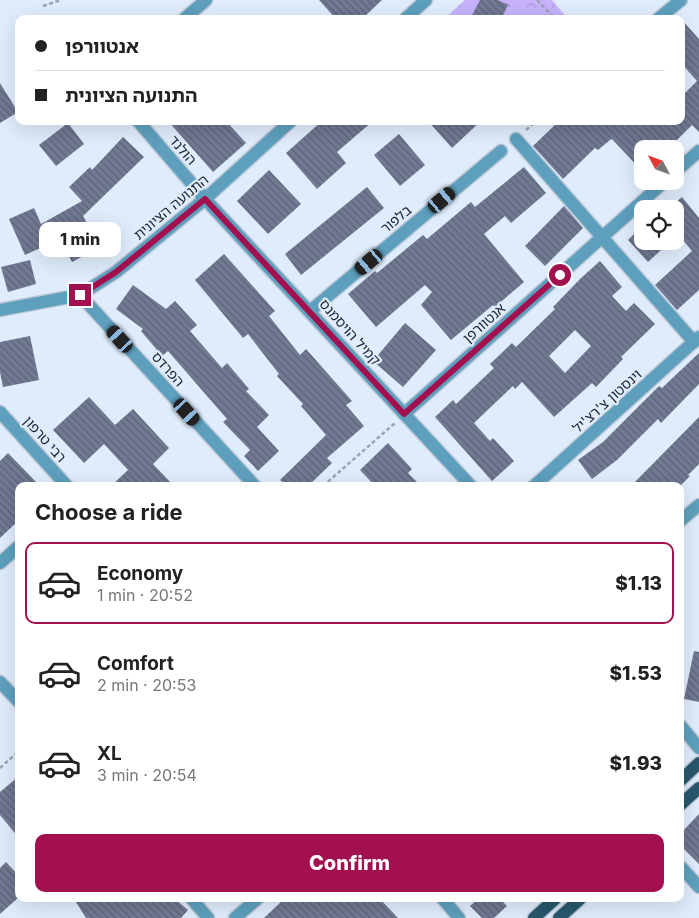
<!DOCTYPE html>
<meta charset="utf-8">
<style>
:root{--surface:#fff;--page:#f6f6f6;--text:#222;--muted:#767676;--line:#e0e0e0;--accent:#a31050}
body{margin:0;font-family:Inter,"Noto Sans Hebrew",sans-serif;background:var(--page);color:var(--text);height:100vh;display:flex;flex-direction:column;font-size:19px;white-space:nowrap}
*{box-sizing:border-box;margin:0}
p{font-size:16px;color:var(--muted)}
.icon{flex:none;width:28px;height:28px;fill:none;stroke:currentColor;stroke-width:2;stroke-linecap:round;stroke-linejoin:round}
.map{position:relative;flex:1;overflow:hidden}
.side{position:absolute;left:15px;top:482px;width:669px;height:420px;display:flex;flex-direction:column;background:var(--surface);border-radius:10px;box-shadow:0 5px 20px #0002}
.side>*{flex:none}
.hud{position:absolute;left:15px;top:15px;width:670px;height:110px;border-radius:10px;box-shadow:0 5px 20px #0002;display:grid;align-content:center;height:110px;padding:0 20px;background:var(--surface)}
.needle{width:32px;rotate:311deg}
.fabs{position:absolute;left:634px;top:140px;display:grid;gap:10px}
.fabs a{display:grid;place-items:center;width:50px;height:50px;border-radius:10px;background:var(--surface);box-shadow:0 5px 20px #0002;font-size:25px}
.end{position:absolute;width:22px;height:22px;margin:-11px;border:6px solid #a31050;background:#fff;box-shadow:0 0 0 2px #fff}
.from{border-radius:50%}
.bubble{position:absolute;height:35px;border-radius:10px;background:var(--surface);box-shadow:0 5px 20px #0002;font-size:16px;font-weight:800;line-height:35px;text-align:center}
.car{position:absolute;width:15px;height:30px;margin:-15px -8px;border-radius:6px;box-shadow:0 0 4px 1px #0007;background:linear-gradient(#222 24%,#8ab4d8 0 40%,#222 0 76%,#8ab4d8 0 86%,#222 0)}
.hud b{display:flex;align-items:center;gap:18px;height:48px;font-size:19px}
.hud b+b{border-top:1px solid var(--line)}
.hud i{width:12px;height:12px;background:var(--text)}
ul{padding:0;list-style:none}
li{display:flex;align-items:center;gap:15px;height:82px;margin:0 10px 8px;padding:0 10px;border:2px solid transparent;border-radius:10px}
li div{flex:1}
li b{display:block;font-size:19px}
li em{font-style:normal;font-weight:800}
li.selected{border-color:var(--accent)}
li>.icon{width:45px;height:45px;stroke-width:1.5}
h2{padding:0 20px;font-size:22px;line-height:60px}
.action{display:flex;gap:10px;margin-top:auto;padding:10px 20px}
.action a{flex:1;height:58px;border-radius:10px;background:var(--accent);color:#fff;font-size:20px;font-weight:800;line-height:58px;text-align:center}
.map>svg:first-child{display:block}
</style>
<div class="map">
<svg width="699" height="918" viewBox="0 0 699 918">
<defs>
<pattern id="forest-crowns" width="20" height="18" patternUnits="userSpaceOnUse" patternTransform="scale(1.25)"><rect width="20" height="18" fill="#c6b2fb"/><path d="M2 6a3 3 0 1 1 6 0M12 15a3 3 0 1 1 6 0" fill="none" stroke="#aa99d7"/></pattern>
<pattern id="building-back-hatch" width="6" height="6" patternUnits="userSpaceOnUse" patternTransform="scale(1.25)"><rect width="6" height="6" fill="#727993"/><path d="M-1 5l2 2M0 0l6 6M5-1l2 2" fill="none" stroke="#5d6378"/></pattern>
</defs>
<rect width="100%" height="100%" fill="#dfecfb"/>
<polygon fill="url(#forest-crowns)" points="465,0 552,0 568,19 444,19"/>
<g fill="url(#building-back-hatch)" fill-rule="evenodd">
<polygon points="319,0 382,0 362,19 336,19"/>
<polygon points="480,0 498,0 508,5 501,19 470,19"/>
<polygon points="681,19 699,39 699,132 692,125 668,149 642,149 642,171 612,139 610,140 598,150 595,148 563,179 533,146 559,121 681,121 681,97 697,81 681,63"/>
<polygon points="0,83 18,112 0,123"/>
<polygon points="168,121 226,121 246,143 213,172"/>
<polygon points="322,121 373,121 337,152 346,163 317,189 286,153"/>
<polygon points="428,121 481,121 452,148"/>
<polygon points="68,123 84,144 56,166 39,145"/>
<polygon points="399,134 425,165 400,186 374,155"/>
<polygon points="123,137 144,157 83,216 100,247 72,262 60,239 25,255 9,219 34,208 41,224 82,201 69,187 90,167 92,170"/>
<polygon points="524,167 546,193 511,223 505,216 484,234 524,282 495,307 493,305 451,340 421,305 432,292 425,285 376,327 348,294 375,271 377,273 423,235 427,239 471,202 475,207"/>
<polygon points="269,170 301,204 268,234 237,201"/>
<polygon points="367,187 384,208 301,275 285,254"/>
<polygon points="682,197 699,218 699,290 677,310 655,285 692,251 675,230 675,203"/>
<polygon points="564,206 583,228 545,266 525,246"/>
<polygon points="642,226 642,241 671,241 648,262 628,240"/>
<polygon points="224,254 275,311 269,316 300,355 306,349 352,401 346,405 364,426 327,458 332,463 308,486 287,486 280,480 326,435 301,406 303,404 277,376 279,374 248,334 243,338 195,280"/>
<polygon points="30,260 36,284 8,292 1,267"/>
<path d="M600 261 622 287 612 296 626 311 634 303 655 324 621 357 623 359 596 387 592 383 554 417 522 382 515 389 513 386 474 423 490 441 493 438 514 461 492 481 435 417 453 400 456 404 494 368 490 364 512 343 516 347 555 309 553 307 580 279ZM575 330 591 346 565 373 549 356Z"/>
<polygon points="133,285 166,309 175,301 197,325 190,331 222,368 227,363 249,389 246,391 269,415 257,427 279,451 258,471 244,456 250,450 223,422 227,419 168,351 162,356 141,331 143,329 116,309"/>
<polygon points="405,323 436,350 403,387 373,361"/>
<polygon points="30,336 39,380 3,387 0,372 0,342"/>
<polygon points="699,353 699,384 661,423 658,419 617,460 592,479 578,460 603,442 659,386 662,388"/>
<polygon points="89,397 115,425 133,409 169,448 153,464 174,486 111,486 128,470 104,444 84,463 53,430"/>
<polygon points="699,417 699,464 688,475 690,476 680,486 631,486"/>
<polygon points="388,443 412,469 408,473 421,486 375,486 360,470"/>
<polygon points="8,453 40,486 19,486 19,520 0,538 0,461"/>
<polygon points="694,651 699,652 699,702 684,699"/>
<polygon points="19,776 19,838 0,815 0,792"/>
<polygon points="699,814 699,864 680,845 680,834"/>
<polygon points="6,862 19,876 19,897 0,914 0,868"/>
<polygon points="74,899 175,899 188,910 181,918 86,918"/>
<polygon points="284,899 380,899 398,918 264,918"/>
<polygon points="478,899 500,899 507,906 494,918 482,918 470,906"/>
</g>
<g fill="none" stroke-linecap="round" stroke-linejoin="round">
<defs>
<g id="minor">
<polyline points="184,19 206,0"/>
<polyline points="405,19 426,0"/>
<polyline points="658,19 681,0"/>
<polyline points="138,121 205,199 471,486"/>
<polyline points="516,139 694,342"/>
<polyline points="675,172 699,151"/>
<polyline points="80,295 255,486"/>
<polyline points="0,310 80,295 116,272 205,199 291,121"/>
<polyline points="310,311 501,151"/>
<polyline points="0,412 67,486"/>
<polyline points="404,414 665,181"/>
<polyline points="534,486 699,337"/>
<polyline points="680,521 699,505"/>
<polyline points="0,563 19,546"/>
<polyline points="0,682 19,702"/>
<polyline points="680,725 699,748"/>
<polyline points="680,866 699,887"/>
<polyline points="192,899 208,918"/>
<polyline points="443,899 459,918"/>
<polyline points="235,918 257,899"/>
</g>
<g id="major">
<polyline points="680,781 699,763"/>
<polyline points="680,805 699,788"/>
<polyline points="534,918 555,899"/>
<polyline points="559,918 580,899"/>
</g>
</defs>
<use href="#minor" stroke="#bcc8d5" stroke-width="15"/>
<use href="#major" stroke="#bcc8d5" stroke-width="15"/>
<g stroke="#9aa5b1" stroke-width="2.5" stroke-dasharray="4 2.5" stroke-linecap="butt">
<polyline points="537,0 555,19"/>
<polyline points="43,6 61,0"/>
<polyline points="526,130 536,121"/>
<polyline points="323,486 395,423"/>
<polyline points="0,768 19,751"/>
</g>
<use href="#minor" stroke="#5d9fbd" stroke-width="12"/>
<use href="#major" stroke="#28576c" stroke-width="12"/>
</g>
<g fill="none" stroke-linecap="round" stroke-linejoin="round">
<polyline stroke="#a31050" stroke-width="6" points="80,295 116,272 205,199 404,414 560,275"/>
</g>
<g text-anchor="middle" stroke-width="4.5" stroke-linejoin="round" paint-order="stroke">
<g font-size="14" fill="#1a222a" stroke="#dfecfb">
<text transform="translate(183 150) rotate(49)" y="5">הולנד</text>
<text transform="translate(171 207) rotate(-40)" y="5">התנועה הציונית</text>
<text transform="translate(396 219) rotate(-40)" y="5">בלפור</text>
<text transform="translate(484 323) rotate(-42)" y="5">אנטוורפן</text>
<text transform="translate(350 332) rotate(48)" y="5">קמיל הויסמנס</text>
<text transform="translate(168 369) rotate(48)" y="5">הפרדס</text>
<text transform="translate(607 401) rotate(-42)" y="5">וינסטון צ'רצ'יל</text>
<text transform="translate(45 439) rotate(48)" y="5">רבי טרפון</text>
</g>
</g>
</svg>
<div class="fabs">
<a><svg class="needle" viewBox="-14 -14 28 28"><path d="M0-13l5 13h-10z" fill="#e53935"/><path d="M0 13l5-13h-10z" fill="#767676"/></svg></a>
<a><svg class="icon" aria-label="locate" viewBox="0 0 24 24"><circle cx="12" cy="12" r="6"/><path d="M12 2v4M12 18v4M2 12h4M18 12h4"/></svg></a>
</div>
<i class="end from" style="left:560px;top:275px"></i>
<i class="end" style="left:80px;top:295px"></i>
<div class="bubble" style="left:39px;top:222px;width:82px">1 min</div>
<i class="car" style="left:442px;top:200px;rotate:50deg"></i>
<i class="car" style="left:369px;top:262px;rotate:230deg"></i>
<i class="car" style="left:120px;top:339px;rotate:318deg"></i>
<i class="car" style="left:187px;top:412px;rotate:138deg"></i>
<div class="hud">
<b><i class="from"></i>אנטוורפן</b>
<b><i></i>התנועה הציונית</b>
</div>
<section class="side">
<h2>Choose a ride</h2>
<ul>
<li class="selected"><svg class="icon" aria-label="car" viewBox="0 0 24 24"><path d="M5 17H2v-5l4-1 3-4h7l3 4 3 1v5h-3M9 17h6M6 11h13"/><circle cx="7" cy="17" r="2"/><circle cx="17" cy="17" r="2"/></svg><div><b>Economy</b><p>1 min · 20:52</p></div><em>$1.13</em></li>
<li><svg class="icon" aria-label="car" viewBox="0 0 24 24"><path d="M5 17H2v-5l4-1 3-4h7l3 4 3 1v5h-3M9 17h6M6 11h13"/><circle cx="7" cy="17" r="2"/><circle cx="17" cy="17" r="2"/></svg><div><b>Comfort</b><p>2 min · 20:53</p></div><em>$1.53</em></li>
<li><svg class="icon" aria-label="car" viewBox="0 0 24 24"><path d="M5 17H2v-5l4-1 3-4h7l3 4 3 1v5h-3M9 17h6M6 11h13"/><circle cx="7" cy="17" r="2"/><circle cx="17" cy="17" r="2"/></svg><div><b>XL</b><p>3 min · 20:54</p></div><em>$1.93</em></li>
</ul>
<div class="action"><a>Confirm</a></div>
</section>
</div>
